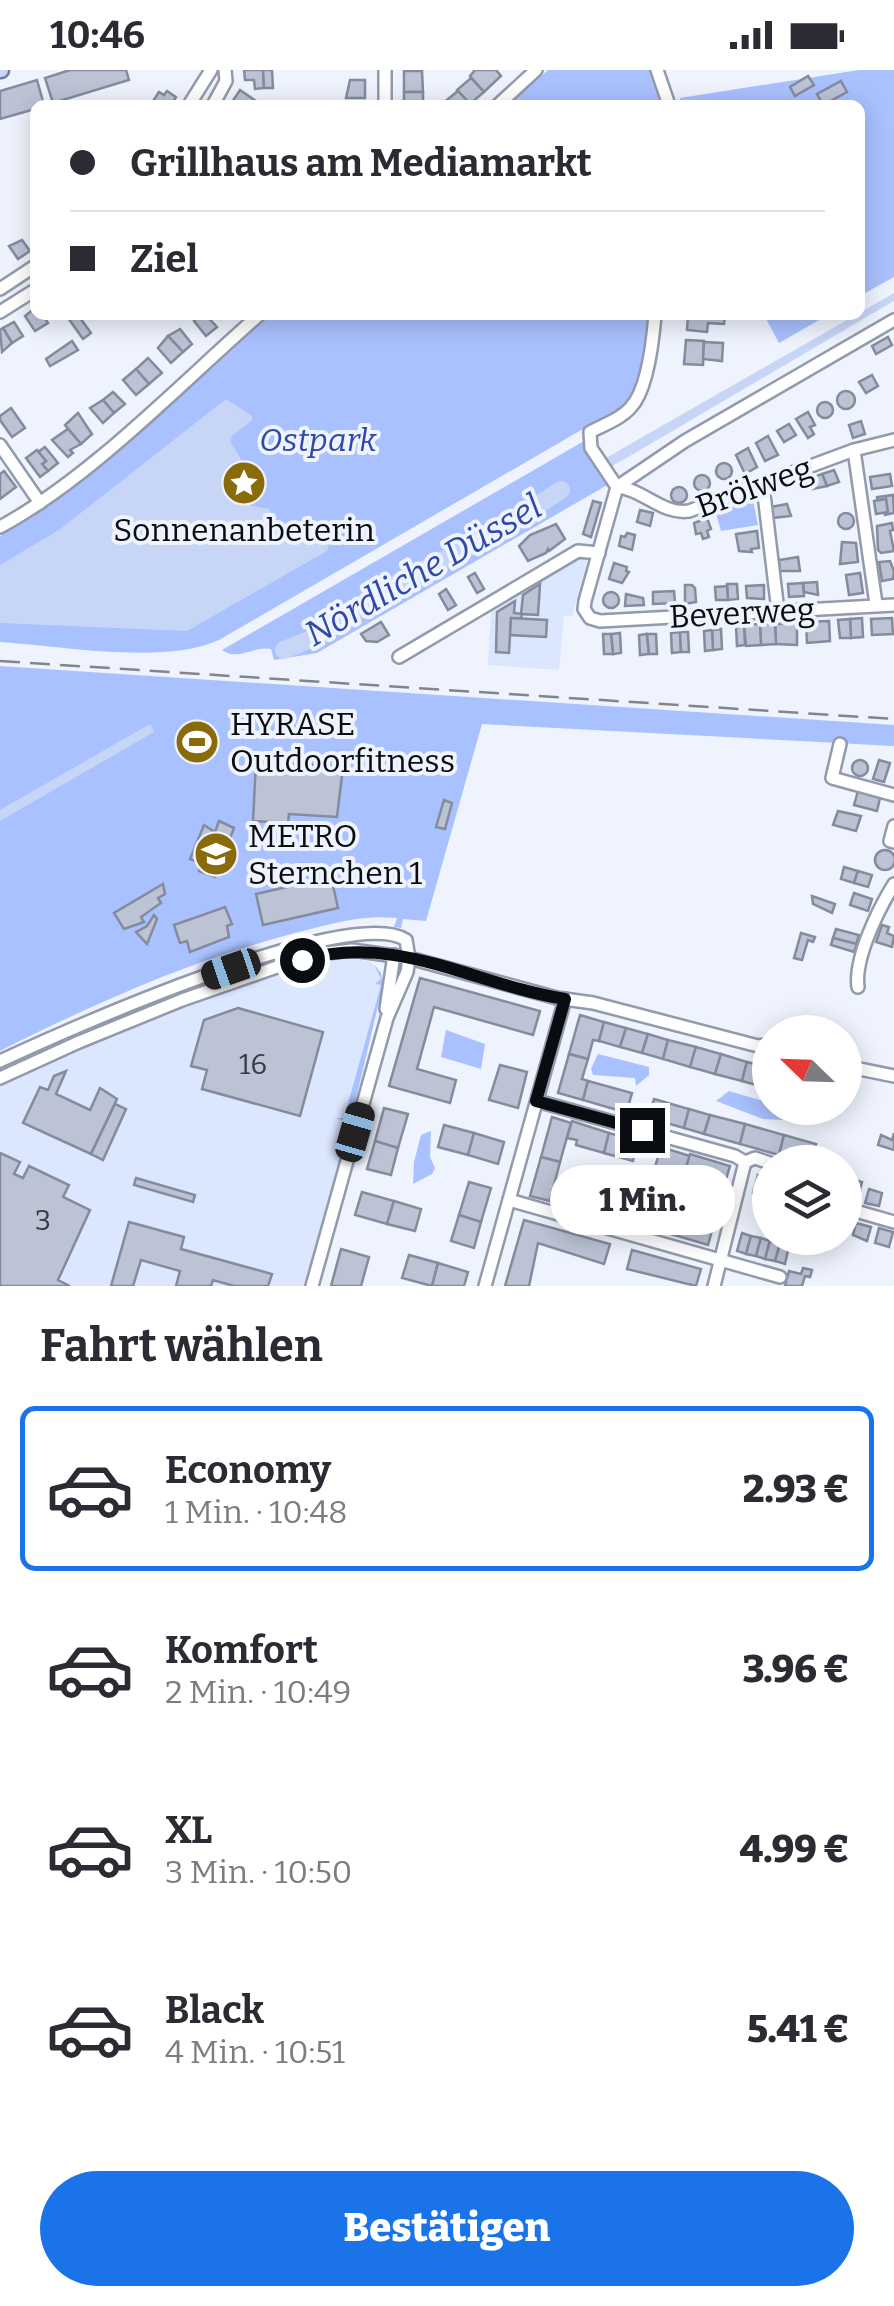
<!DOCTYPE html>
<html lang="de">
<meta charset="utf-8">
<style>
:root{--surface:#fff;--page:#f7f7f7;--text:#2b2b33;--muted:#7c7c81;--line:#e1e1e2;--accent:#1a73e8}
body{margin:0;font-family:Bitter,serif;background:var(--page);color:var(--text);height:100vh;display:flex;flex-direction:column;font-size:38px;white-space:nowrap}
*{box-sizing:border-box;margin:0}
p{font-size:32px;color:var(--muted)}
.icon{flex:none;width:55px;height:55px;fill:none;stroke:currentColor;stroke-width:2;stroke-linecap:round;stroke-linejoin:round}
.map{position:relative;height:1216px;overflow:hidden}
.details{display:flex;flex-direction:column;background:var(--surface);flex:1}
.details>*{flex:none}
.banner{position:absolute;left:30px;top:30px;width:835px;height:220px;border-radius:15px;box-shadow:0 5px 25px #0003;display:grid;align-content:center;height:220px;padding:0 40px;background:var(--surface)}
.needle{width:65px;rotate:293deg}
.fabs{position:absolute;left:752px;top:945px;display:grid;gap:20px}
.fabs a{display:grid;place-items:center;width:110px;height:110px;border-radius:50%;background:var(--surface);box-shadow:0 5px 25px #0003;font-size:50px}
.end{position:absolute;width:45px;height:45px;margin:-22px;border:12px solid #090c11;background:#fff;box-shadow:0 0 0 5px #fff}
.from{border-radius:50%}
.bubble{position:absolute;height:70px;border-radius:35px;background:var(--surface);box-shadow:0 5px 25px #0003;font-size:32px;font-weight:800;line-height:70px;text-align:center}
.car{position:absolute;width:30px;height:60px;margin:-30px -15px;border-radius:12px;box-shadow:0 0 8px 2px #0007;background:linear-gradient(#222 24%,#8ab4d8 0 40%,#222 0 76%,#8ab4d8 0 86%,#222 0)}
.banner b{display:flex;align-items:center;gap:35px;height:95px;font-size:38px}
.banner b+b{border-top:2px solid var(--line)}
.banner i{width:25px;height:25px;background:var(--text)}
ul{padding:0;list-style:none}
li{display:flex;align-items:center;gap:30px;height:165px;margin:0 20px 15px;padding:0 20px;border:5px solid transparent;border-radius:15px}
li div{flex:1}
li b{display:block;font-size:38px}
li em{font-style:normal;font-weight:800}
li.active{border-color:var(--accent)}
li>.icon{width:90px;height:90px;stroke-width:1.5}
h2{padding:0 40px;font-size:45px;line-height:120px}
.cta{display:flex;gap:20px;margin-top:auto;padding:20px 40px}
.cta a{flex:1;height:115px;border-radius:60px;background:var(--accent);color:#fff;font-size:40px;font-weight:800;line-height:115px;text-align:center}
.status{display:flex;justify-content:space-between;align-items:center;height:70px;padding:0 50px;background:var(--surface);direction:ltr}
.status svg{height:28px;fill:currentColor}
.map>svg:first-child{display:block}
</style>
<div class="status"><b>10:46</b><svg viewBox="0 0 49 12"><path d="M0 12V9h3v3zM5 12V6h3v6zM10 12V3h3v9zM15 12V0h3v12zM26 1h20v11H26zM47 4h2v5h-2z"/></svg></div>
<div class="map">
<svg width="894" height="1216" viewBox="0 0 894 1216">
<rect width="100%" height="100%" fill="#eef3fe"/>
<g fill="#dbe6ff">
<polygon points="589,485 572,546 564,546 559,600 488,595 491,540 579,487"/>
<polygon points="327,884 371,892 381,905 382,915 363,1003 305,1216 0,1216 0,1009 184,932"/>
</g>
<g fill="#a9c1fe">
<polygon points="548,0 649,0 661,35 508,35"/>
<polygon points="859,0 894,0 894,207 860,226 860,35 681,35 680,28"/>
<path d="M270 245H648C645 273 643 311 626 334L219 570C164 595 62 576 0 572V466L78 413 214 295 227 277 231 279Z"/>
<polygon points="764,245 828,245 779,273"/>
<path d="M584 371 609 414 317 583 274 590 271 579C253 575 239 592 222 580Z"/>
<polygon points="752,425 758,455 721,461 714,437"/>
<path d="M0 596 894 655V676L482 654 426 851 403 849 401 858 394 857 397 848C365 845 338 852 307 860 201 886 97 932 0 981Z"/>
<polygon points="374,894 381,903 383,915 350,1053 336,1048 344,1048 381,915 375,914 381,909"/>
<polygon points="446,960 485,974 481,999 441,987"/>
<polygon points="598,984 649,997 649,1005 636,1016 635,1008 593,1005 591,999"/>
<polygon points="729,1021 770,1033 770,1038 803,1042 801,1051 763,1049 716,1031"/>
<polygon points="431,1061 430,1087 435,1098 432,1104 413,1114 414,1092 421,1065"/>
</g>
<g fill="#c7d5f6">
<polygon points="894,223 894,231 887,235 623,390 612,396 606,388"/>
<polygon points="226,329 252,346 252,350 232,366 230,371 241,389 239,409 236,412 249,435 269,439 285,463 310,452 317,454 329,474 327,481 187,561 0,553 0,495 59,460"/>
<polygon points="150,654 154,662 0,751 0,740"/>
</g>
<g fill="none" stroke-linecap="round" stroke-linejoin="round">
<polyline stroke="#c7d5f6" stroke-width="18" points="284,580 321,565 399,512 489,467 561,420"/>
</g>
<g fill="#bbc3d5" stroke="#848b9c" stroke-width="2.5">
<polygon points="70,0 126,0 129,10 53,33 45,8"/>
<polygon points="244,0 263,0 264,18 255,19 254,10 245,10"/>
<polygon points="263,0 272,0 273,18 264,18"/>
<polygon points="475,0 496,0 501,6 484,22 470,6"/>
<polygon points="404,1 422,1 423,22 404,22"/>
<polygon points="808,6 814,15 795,26 790,17"/>
<polygon points="471,8 484,22 470,34 457,20"/>
<polygon points="37,10 44,35 35,35 35,39 0,49 0,21"/>
<polygon points="350,10 365,10 365,28 346,28"/>
<polygon points="841,11 847,22 823,35 817,24"/>
<polygon points="240,20 256,31 254,35 232,32"/>
<polygon points="167,21 176,27 171,35 151,34 159,22 164,25"/>
<polygon points="458,21 470,34 445,35 443,33"/>
<rect x="404" y="22" width="19" height="13"/>
<polygon points="22,170 30,181 18,189 9,176"/>
<polygon points="35,238 35,245 43,245 48,253 35,261 25,246"/>
<polygon points="66,245 78,245 91,263 83,269"/>
<polygon points="200,245 206,245 217,257 206,266 194,251"/>
<polygon points="725,245 724,254 708,253 707,262 687,260 688,245"/>
<polygon points="14,252 23,266 12,273 3,258"/>
<polygon points="3,258 12,273 2,282 0,260"/>
<polygon points="180,259 192,274 183,282 168,266"/>
<polygon points="168,266 183,282 171,293 158,278"/>
<polygon points="888,267 892,275 876,284 872,276"/>
<polygon points="686,270 704,271 703,295 684,294"/>
<polygon points="72,271 78,280 50,296 46,289"/>
<polygon points="704,272 723,273 722,291 703,289"/>
<polygon points="148,288 162,303 149,314 136,299"/>
<polygon points="136,299 149,314 136,325 123,310"/>
<polygon points="872,305 878,316 866,323 859,312"/>
<circle cx="846" cy="330" r="9"/>
<polygon points="113,322 125,334 114,343 103,330"/>
<polygon points="103,330 114,343 103,353 90,338"/>
<circle cx="825" cy="340" r="8"/>
<polygon points="11,338 25,358 12,367 0,350 0,346"/>
<polygon points="808,342 815,355 810,357 814,364 808,368 796,349"/>
<polygon points="78,343 92,364 81,374 65,355"/>
<polygon points="861,351 865,364 853,368 849,355"/>
<polygon points="789,354 796,365 784,372 777,361"/>
<polygon points="68,359 81,374 70,380 73,383 68,387 52,370"/>
<polygon points="768,366 778,385 765,391 756,373"/>
<polygon points="45,377 58,393 48,401 42,394 46,391 38,382"/>
<polygon points="748,378 757,397 745,404 736,385"/>
<polygon points="37,380 46,391 42,394 48,401 40,407 26,388"/>
<circle cx="724" cy="401" r="8"/>
<polygon points="834,400 839,412 827,416 822,404"/>
<polygon points="4,401 16,417 0,429 0,404"/>
<polygon points="822,404 827,416 812,419 808,409"/>
<polygon points="890,404 892,416 872,419 870,407"/>
<circle cx="702" cy="413" r="8"/>
<circle cx="679" cy="425" r="8"/>
<polygon points="893,425 894,443 885,445 886,429 877,430 877,427"/>
<polygon points="886,429 888,442 876,444 874,431"/>
<polygon points="593,431 601,433 591,467 583,464"/>
<polygon points="787,434 791,446 772,448 771,437"/>
<polygon points="640,440 653,443 650,456 637,452"/>
<circle cx="846" cy="451" r="8"/>
<polygon points="707,448 711,459 707,461 709,467 703,469 701,463 696,464 694,453"/>
<polygon points="892,453 893,460 890,461 894,481 881,483 878,480 877,456"/>
<polygon points="556,454 565,469 549,481 548,479 546,483 528,491 519,476 530,465"/>
<polygon points="757,461 759,478 751,479 752,482 739,481 736,464"/>
<polygon points="627,463 635,465 632,480 619,476 621,466 625,467"/>
<polygon points="842,472 856,473 858,492 840,494"/>
<polygon points="798,487 800,501 780,501 779,490"/>
<polygon points="890,491 894,501 893,509 882,511 879,492"/>
<polygon points="614,493 627,497 626,501 629,502 622,513 609,509"/>
<polygon points="475,503 484,519 477,523 468,507"/>
<polygon points="860,503 863,523 849,525 846,505"/>
<polygon points="817,512 818,525 804,522 803,513"/>
<polygon points="803,513 804,526 789,527 788,514"/>
<polygon points="540,514 538,545 521,544 523,525"/>
<polygon points="727,514 737,514 738,529 728,530"/>
<polygon points="685,515 692,515 695,518 696,532 685,534"/>
<polygon points="764,515 764,529 747,528 746,516"/>
<polygon points="727,516 728,530 716,530 715,517"/>
<polygon points="446,519 456,535 448,540 439,524"/>
<polygon points="674,521 675,533 653,534 653,522"/>
<circle cx="611" cy="530" r="8"/>
<polygon points="626,524 643,528 644,535 625,536"/>
<polygon points="515,531 514,543 522,544 521,549 511,548 509,583 496,582 497,542"/>
<polygon points="511,548 547,550 546,567 510,565"/>
<polygon points="862,548 863,567 851,568 850,549"/>
<polygon points="892,548 893,564 872,565 871,549"/>
<polygon points="850,549 851,568 840,568 838,550"/>
<polygon points="829,551 830,571 807,573 806,552"/>
<polygon points="381,552 389,565 377,572 366,571 361,564"/>
<polygon points="797,553 797,575 776,574 775,554"/>
<polygon points="760,554 775,554 776,574 761,575"/>
<polygon points="760,554 761,575 746,576 744,555"/>
<polygon points="744,555 745,575 737,576 736,556"/>
<polygon points="721,559 722,579 713,580 712,560"/>
<polygon points="712,560 713,580 705,581 704,561"/>
<polygon points="680,562 681,582 672,583 671,563"/>
<polygon points="680,562 688,562 689,582 681,582"/>
<polygon points="620,563 621,583 613,584 611,564"/>
<polygon points="603,564 611,564 613,584 604,584"/>
<polygon points="647,564 649,584 640,585 639,565"/>
<polygon points="647,564 656,564 657,584 649,584"/>
<circle cx="860" cy="698" r="8"/>
<polygon points="879,690 890,693 884,712 873,709"/>
<polygon points="256,691 343,697 337,747 289,744 288,753 253,751"/>
<polygon points="858,721 880,728 877,741 854,735"/>
<polygon points="444,730 452,733 445,759 436,757"/>
<polygon points="838,741 861,746 856,761 833,755"/>
<polygon points="219,751 234,758 215,807 199,801 205,786 201,785 198,792 190,789 204,755 215,762"/>
<circle cx="885" cy="790" r="10"/>
<polygon points="844,797 858,801 854,813 841,809"/>
<polygon points="858,801 872,805 868,817 854,813"/>
<polygon points="331,807 338,838 263,855 256,824"/>
<polygon points="163,814 165,824 158,828 161,833 141,847 144,852 124,859 114,843"/>
<polygon points="854,823 872,829 868,841 850,835"/>
<polygon points="812,826 835,834 832,843 813,834"/>
<polygon points="225,837 232,854 227,856 229,867 190,882 187,871 180,873 174,855"/>
<polygon points="154,845 157,849 147,874 136,862 147,856"/>
<polygon points="882,855 889,857 887,863 894,866 892,877 876,872"/>
<polygon points="836,859 859,865 856,874 833,868"/>
<polygon points="801,863 815,867 813,872 808,870 802,890 794,888"/>
<polygon points="833,868 857,874 854,882 831,875"/>
<polygon points="420,908 540,941 533,965 434,937 417,999 456,1010 450,1033 389,1016"/>
<polygon points="238,938 323,962 300,1046 202,1019 207,1000 191,996 204,950"/>
<polygon points="580,945 604,952 599,971 593,970 588,989 569,984"/>
<polygon points="604,952 626,958 620,977 599,971"/>
<polygon points="626,958 648,964 642,983 620,977"/>
<polygon points="648,964 668,970 663,989 642,983"/>
<polygon points="668,970 696,977 690,997 663,989"/>
<polygon points="696,977 721,984 715,1004 690,997"/>
<polygon points="569,984 588,989 582,1009 588,1011 583,1030 558,1023"/>
<polygon points="721,984 747,992 742,1011 715,1004"/>
<polygon points="747,992 770,998 768,1018 742,1011"/>
<polygon points="500,995 527,1002 518,1038 489,1030"/>
<polygon points="66,1001 56,1024 90,1040 100,1018 117,1029 91,1084 23,1053 40,1017 48,1020 54,1006"/>
<polygon points="588,1011 632,1023 628,1037 624,1042 583,1030"/>
<polygon points="654,1029 689,1039 684,1058 648,1048"/>
<polygon points="115,1034 126,1039 103,1090 91,1084"/>
<polygon points="384,1038 408,1044 398,1078 375,1071"/>
<polygon points="689,1039 710,1045 704,1064 684,1058"/>
<polygon points="710,1045 745,1054 740,1074 704,1064"/>
<polygon points="552,1047 571,1053 560,1092 541,1087"/>
<polygon points="572,1051 609,1063 604,1083 576,1075 577,1070 567,1068"/>
<polygon points="745,1054 784,1065 779,1085 740,1074"/>
<polygon points="444,1055 474,1063 468,1085 438,1077"/>
<polygon points="474,1063 504,1072 498,1094 468,1085"/>
<polygon points="609,1063 638,1071 633,1091 604,1083"/>
<polygon points="894,1063 894,1080 878,1075 881,1065 892,1070"/>
<polygon points="784,1065 816,1074 811,1092 779,1085"/>
<polygon points="375,1071 398,1078 391,1105 367,1099"/>
<polygon points="661,1077 690,1086 684,1105 655,1097"/>
<polygon points="0,1083 20,1092 14,1104 23,1108 29,1096 69,1115 63,1127 90,1140 58,1210 70,1216 0,1216"/>
<polygon points="690,1084 730,1096 724,1116 718,1114 717,1118 712,1116 713,1113 684,1105"/>
<polygon points="541,1087 560,1092 550,1131 530,1126"/>
<polygon points="758,1105 768,1107 763,1125 753,1123"/>
<polygon points="136,1108 195,1125 193,1132 134,1115"/>
<polygon points="849,1108 862,1112 857,1130 845,1127"/>
<polygon points="469,1112 491,1118 481,1152 459,1145"/>
<polygon points="567,1115 578,1118 573,1137 550,1131 554,1116 565,1120"/>
<polygon points="578,1118 603,1128 598,1144 573,1137"/>
<polygon points="869,1119 882,1123 879,1136 865,1133"/>
<polygon points="362,1122 394,1131 387,1154 355,1145"/>
<polygon points="394,1131 421,1139 415,1161 387,1154"/>
<polygon points="644,1136 679,1146 674,1165 639,1156"/>
<polygon points="459,1145 481,1152 474,1178 451,1171"/>
<polygon points="679,1146 713,1157 708,1175 674,1165"/>
<polygon points="524,1150 610,1174 604,1194 538,1173 529,1216 505,1216"/>
<polygon points="129,1152 184,1167 181,1179 272,1204 268,1216 234,1216 213,1210 211,1216 176,1216 180,1201 141,1190 133,1216 111,1216"/>
<polygon points="856,1153 871,1157 867,1171 853,1165"/>
<polygon points="879,1158 893,1162 889,1177 875,1173"/>
<polygon points="742,1163 751,1166 746,1184 737,1181"/>
<polygon points="751,1166 761,1168 756,1186 746,1184"/>
<polygon points="761,1168 770,1171 765,1189 756,1186"/>
<polygon points="770,1171 780,1174 775,1191 765,1189"/>
<polygon points="780,1174 789,1176 785,1194 775,1191"/>
<polygon points="341,1179 369,1187 361,1216 331,1216"/>
<polygon points="632,1180 701,1199 696,1216 627,1199"/>
<polygon points="409,1185 438,1193 432,1216 402,1208"/>
<polygon points="438,1193 468,1202 464,1216 432,1216"/>
<polygon points="803,1198 812,1200 810,1207 805,1206 802,1216 785,1216 789,1201 801,1204"/>
</g>
<g fill="none" stroke-linecap="round" stroke-linejoin="round">
<defs>
<g id="minor">
<polyline points="385,0 385,35"/>
<polyline points="657,0 669,35"/>
<polyline points="189,35 211,0"/>
<polyline points="213,35 226,11 225,0"/>
<polyline points="498,35 536,0"/>
<polyline points="0,219 35,196"/>
<polyline points="0,242 35,220"/>
<polyline points="0,375 40,433"/>
<polyline points="854,380 876,534"/>
<polyline points="763,416 778,541"/>
<polyline points="617,417 585,531 584,539 590,548 600,551 894,535"/>
<polyline points="617,417 685,371 894,250"/>
<path d="M617 417C643 419 662 445 689 441L854 380 894 370"/>
<path d="M617 417 591 378 590 362C603 355 621 349 631 337 648 319 653 269 655 245"/>
<path d="M0 457C91 408 180 314 259 245"/>
<polyline points="399,587 578,481 599,483"/>
<polyline points="840,674 832,708 894,725"/>
<polyline points="894,756 890,771 894,772"/>
<path d="M858 917C854 888 879 838 894 814"/>
<polyline points="386,939 394,885"/>
<path d="M0 991C65 961 350 833 406 870L409 888 407 902 387 948 312 1216"/>
<polyline points="845,996 894,1006"/>
<polyline points="0,1008 79,972 182,930 277,897 326,883 352,880 409,888 557,928 593,933 758,976 770,974"/>
<polyline points="537,1031 735,1086 745,1092"/>
<polyline points="745,1092 755,1088 770,1093"/>
<polyline points="509,1130 780,1207"/>
<polyline points="845,1138 894,1152"/>
<polyline points="485,1216 565,929"/>
<polyline points="714,1216 745,1092"/>
</g>
<polyline id="major" points="0,0 1,0"/>
</defs>
<use href="#minor" stroke="#939aab" stroke-width="16"/>
<use href="#major" stroke="#6e7ea4" stroke-width="19"/>
<use href="#minor" stroke="#fff" stroke-width="11"/>
<use href="#major" stroke="#c9d6f8" stroke-width="14"/>
<polyline stroke="#81858d" stroke-width="2.5" stroke-dasharray="20 10" stroke-linecap="butt" points="0,591 894,649"/>
</g>
<g fill="none" stroke-linecap="round" stroke-linejoin="round">
<path stroke="#090c11" stroke-width="12" d="M302 890C398 863 472 914 565 929L536 1031 642 1060"/>
</g>
<defs>
<symbol id="sight-disc" viewBox="-11 -11 22 22"><circle r="9.5" fill="#8a6b0b" stroke="#eef3fe"/><path d="M0-6L1.8-2.2L6-1.7L2.9 1.2L3.7 5.4L0 3.3L-3.7 5.4L-2.9 1.2L-6-1.7L-1.8-2.2Z" fill="#fff"/></symbol>
<symbol id="stadium-disc" viewBox="-11 -11 22 22"><circle r="9.5" fill="#8a6b0b" stroke="#eef3fe"/><path d="M0-5a6.5 5 0 1 0 0 10a6.5 5 0 1 0 0-10ZM-3.5-1.8h7v3.6h-7Z" fill="#fff"/></symbol>
<symbol id="school-disc" viewBox="-11 -11 22 22"><circle r="9.5" fill="#8a6b0b" stroke="#eef3fe"/><path d="M0-5L7-2L0 1L-7-2ZM-4 1L0 2.5L4 1V4Q0 6-4 4Z" fill="#fff"/></symbol>
</defs>
<g fill-rule="evenodd">
<use href="#sight-disc" x="219" y="388" width="50" height="50"/>
<use href="#stadium-disc" x="172" y="647" width="50" height="50"/>
<use href="#school-disc" x="191" y="759" width="50" height="50"/>
</g>
<g text-anchor="middle" stroke-width="8" stroke-linejoin="round" paint-order="stroke">
<g font-size="28" fill="#363a42">
<text x="253" y="1004">16</text>
<text x="43" y="1160">3</text>
</g>
<g font-size="32" font-style="italic" fill="#2f49a6" stroke="#eef3fe">
<text x="318" y="381">Ostpark</text>
</g>
<g font-size="32" fill="#090c11" stroke="#eef3fe">
<text transform="translate(754 417) rotate(-20)" y="11">Brölweg</text>
<text transform="translate(742 543) rotate(-3)" y="11">Beverweg</text>
</g>
<g font-size="32" fill="#090c11" stroke="#eef3fe" text-anchor="start">
<text x="244" y="471" text-anchor="middle">Sonnenanbeterin</text>
<text x="230" y="665">HYRASE<tspan x="230" dy="37">Outdoorfitness</tspan></text>
<text x="248" y="777">METRO<tspan x="248" dy="37">Sternchen 1</tspan></text>
</g>
<g font-size="35" font-style="italic" fill="#2e49a6" stroke="#eef3fe">
<text transform="translate(423 500) rotate(-30)" y="12">Nördliche Düssel</text>
</g>
</g>
</svg>
<div class="fabs">
<a><svg class="needle" viewBox="-14 -14 28 28"><path d="M0-13l5 13h-10z" fill="#e53935"/><path d="M0 13l5-13h-10z" fill="#7c7c81"/></svg></a>
<a><svg class="icon" aria-label="layers" viewBox="0 0 24 24"><path d="M12 4l9 5-9 5-9-5zM3 14l9 5 9-5"/></svg></a>
</div>
<i class="end from" style="left:302px;top:890px"></i>
<i class="end" style="left:642px;top:1060px"></i>
<div class="bubble" style="left:550px;top:1095px;width:185px">1 Min.</div>
<i class="car" style="left:231px;top:899px;rotate:251deg"></i>
<i class="car" style="left:355px;top:1062px;rotate:16deg"></i>
<div class="banner">
<b><i class="from"></i>Grillhaus am Mediamarkt</b>
<b><i></i>Ziel</b>
</div>
</div>
<section class="details">
<h2>Fahrt wählen</h2>
<ul>
<li class="active"><svg class="icon" aria-label="car" viewBox="0 0 24 24"><path d="M5 17H2v-5l4-1 3-4h7l3 4 3 1v5h-3M9 17h6M6 11h13"/><circle cx="7" cy="17" r="2"/><circle cx="17" cy="17" r="2"/></svg><div><b>Economy</b><p>1 Min. · 10:48</p></div><em>2.93 €</em></li>
<li><svg class="icon" aria-label="car" viewBox="0 0 24 24"><path d="M5 17H2v-5l4-1 3-4h7l3 4 3 1v5h-3M9 17h6M6 11h13"/><circle cx="7" cy="17" r="2"/><circle cx="17" cy="17" r="2"/></svg><div><b>Komfort</b><p>2 Min. · 10:49</p></div><em>3.96 €</em></li>
<li><svg class="icon" aria-label="car" viewBox="0 0 24 24"><path d="M5 17H2v-5l4-1 3-4h7l3 4 3 1v5h-3M9 17h6M6 11h13"/><circle cx="7" cy="17" r="2"/><circle cx="17" cy="17" r="2"/></svg><div><b>XL</b><p>3 Min. · 10:50</p></div><em>4.99 €</em></li>
<li><svg class="icon" aria-label="car" viewBox="0 0 24 24"><path d="M5 17H2v-5l4-1 3-4h7l3 4 3 1v5h-3M9 17h6M6 11h13"/><circle cx="7" cy="17" r="2"/><circle cx="17" cy="17" r="2"/></svg><div><b>Black</b><p>4 Min. · 10:51</p></div><em>5.41 €</em></li>
</ul>
<div class="cta"><a>Bestätigen</a></div>
</section>
